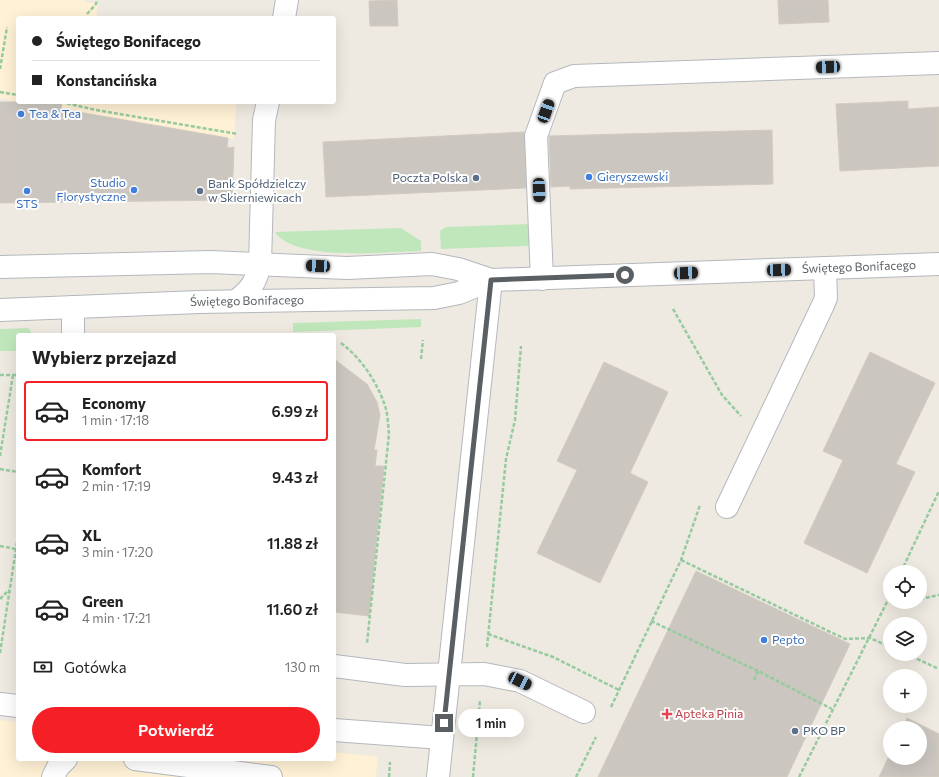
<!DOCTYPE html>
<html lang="pl">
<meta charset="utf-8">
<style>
:root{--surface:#fff;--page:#f2f2f2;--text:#222;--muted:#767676;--line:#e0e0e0;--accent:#f52025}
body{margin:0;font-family:Commissioner,sans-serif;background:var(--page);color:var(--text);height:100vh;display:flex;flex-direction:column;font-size:15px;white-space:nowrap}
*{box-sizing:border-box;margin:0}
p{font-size:13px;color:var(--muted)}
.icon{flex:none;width:22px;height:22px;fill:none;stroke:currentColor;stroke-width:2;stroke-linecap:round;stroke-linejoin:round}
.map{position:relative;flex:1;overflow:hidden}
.panel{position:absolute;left:16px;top:333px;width:320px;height:428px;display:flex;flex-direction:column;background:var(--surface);border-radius:4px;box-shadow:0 4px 16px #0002}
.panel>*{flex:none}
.top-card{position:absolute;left:16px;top:16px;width:320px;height:88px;border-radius:4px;box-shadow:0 4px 16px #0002;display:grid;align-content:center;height:88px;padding:0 16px;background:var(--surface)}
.fabs{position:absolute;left:883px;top:565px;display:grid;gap:8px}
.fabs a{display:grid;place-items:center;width:44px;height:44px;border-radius:50%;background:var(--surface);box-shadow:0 4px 16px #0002;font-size:20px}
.end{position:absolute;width:18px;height:18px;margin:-9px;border:5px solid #5a5f63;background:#fff;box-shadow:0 0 0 2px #fff}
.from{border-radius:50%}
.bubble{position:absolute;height:28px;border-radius:14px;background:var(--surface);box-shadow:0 4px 16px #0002;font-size:13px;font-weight:600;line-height:28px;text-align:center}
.car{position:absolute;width:12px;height:24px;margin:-12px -6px;border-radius:5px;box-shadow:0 0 3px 1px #0007;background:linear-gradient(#222 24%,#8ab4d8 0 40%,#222 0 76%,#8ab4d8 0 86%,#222 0)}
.top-card b{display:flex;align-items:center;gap:14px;height:38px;font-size:15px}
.top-card b+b{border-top:1px solid var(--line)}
.top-card i{width:10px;height:10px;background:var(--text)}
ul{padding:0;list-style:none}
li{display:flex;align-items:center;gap:12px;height:60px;margin:0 8px 6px;padding:0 8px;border:2px solid transparent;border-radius:4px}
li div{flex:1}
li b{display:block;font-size:15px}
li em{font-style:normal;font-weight:600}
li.active{border-color:var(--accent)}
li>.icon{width:36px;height:36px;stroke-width:1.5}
h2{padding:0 16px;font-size:18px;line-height:48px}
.pay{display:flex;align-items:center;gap:10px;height:44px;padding:0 16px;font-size:15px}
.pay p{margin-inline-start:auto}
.button{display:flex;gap:8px;margin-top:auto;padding:8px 16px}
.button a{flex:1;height:46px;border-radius:24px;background:var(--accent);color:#fff;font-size:16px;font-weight:600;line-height:46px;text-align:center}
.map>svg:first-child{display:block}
</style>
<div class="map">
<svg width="939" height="777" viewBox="0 0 939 777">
<rect width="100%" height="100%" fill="#eeeae1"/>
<g fill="#fff1d5">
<polygon points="0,0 85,0 85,2 98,4 96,18 18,18 18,102 0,98"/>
<polygon points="20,102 236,102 234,139 158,126"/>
<polygon points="0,720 18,722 18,759 334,759 334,752 378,757 376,777 0,777"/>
</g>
<g fill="#c0e7bb">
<polygon points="530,224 530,244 528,246 441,249 440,231 446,227"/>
<path d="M401 228 421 241V251C389 252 294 262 275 232Z"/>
<polygon points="421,319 421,327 293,332 293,323"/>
<polygon points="28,328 31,331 31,335 18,335 18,351 0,351 0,329"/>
</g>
<g fill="#cbc7c0" stroke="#d3cabf">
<polygon points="397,0 398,26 370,26 369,1"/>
<polygon points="778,0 828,0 829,22 779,24"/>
<polygon points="908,101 908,109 939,107 939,166 840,171 836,104"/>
<polygon points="0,102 62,102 61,109 228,138 227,148 234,147 232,200 0,203"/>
<polygon points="772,130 773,184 570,189 570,186 551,187 549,136"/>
<polygon points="524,132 526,188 326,197 323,142"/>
<polygon points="870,352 935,383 896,464 915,472 867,573 804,543 843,460 823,451"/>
<polygon points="334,359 367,384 377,402 380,415 374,450 377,450 375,466 384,466 369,616 334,612"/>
<polygon points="604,362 668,392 630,473 648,482 600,583 537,553 577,470 557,461"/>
<polygon points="696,571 850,644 818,711 787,777 598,777"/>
<polygon points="907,718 939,734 939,777 879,777 890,754 890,758 920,758 920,728 902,728"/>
</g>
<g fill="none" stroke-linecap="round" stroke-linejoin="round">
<defs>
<g id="minor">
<polyline points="284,18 287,0"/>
<polyline points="0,267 211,262 347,268 432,264 458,269 491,280"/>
<polyline points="542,279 536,136 555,83 574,76 939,63"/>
<path d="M236 301C251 290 256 282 260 264L264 120 268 102"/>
<polyline points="73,307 73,335"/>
<polyline points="0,310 199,302 434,298 459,293 491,280 939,264"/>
<polyline points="727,507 823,305 826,298 825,268"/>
<polyline points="334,666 405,675 484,674 520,681 584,712"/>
<polyline points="0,704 18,706"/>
<polyline points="334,730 442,738"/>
<polyline points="135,759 271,777"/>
<polyline points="53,777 58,767 66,759"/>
<polyline points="438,777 491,280"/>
</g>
</defs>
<use href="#minor" stroke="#b4b8bd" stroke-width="24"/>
<g stroke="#95cb9f" stroke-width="2.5" stroke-dasharray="4 2" stroke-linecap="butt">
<polyline points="87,14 96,4 97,0"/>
<polyline points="0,69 7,27"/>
<polyline points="0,92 18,95"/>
<polyline points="61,102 96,110 238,134"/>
<polyline points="673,309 722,395 741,416"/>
<path d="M341 343C362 359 378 383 386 409 388 417 388 426 389 434L367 643"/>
<polyline points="421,359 423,340"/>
<polyline points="0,375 18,375"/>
<polyline points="0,456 13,375"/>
<polyline points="0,469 18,472"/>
<polyline points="0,546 16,549"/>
<polyline points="681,560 843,638 846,639 870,638 890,647"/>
<polyline points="901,572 939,491"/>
<polyline points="0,599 9,590"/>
<polyline points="920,599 939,595"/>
<polyline points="890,602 896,603 905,602"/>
<polyline points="651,621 758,671 832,709"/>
<polyline points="488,634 553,657 619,690"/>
<polyline points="487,647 506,459 515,420 521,346"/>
<polyline points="0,653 18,536"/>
<polyline points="906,654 939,669"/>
<polyline points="754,680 758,671"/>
<polyline points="611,707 681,560 700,505"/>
<polyline points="389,777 390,762"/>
<polyline points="473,777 480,700"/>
<polyline points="576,777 596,737"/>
<polyline points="799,777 890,596"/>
</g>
<use href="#minor" stroke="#fff" stroke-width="22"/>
</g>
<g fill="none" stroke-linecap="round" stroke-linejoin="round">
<polyline stroke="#5a5f63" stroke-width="5" points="444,723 491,280 625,275"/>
</g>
<g fill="#3f7fe0" stroke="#fff" stroke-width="1.5">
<circle cx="21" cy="114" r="4"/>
<circle cx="589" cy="177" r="4"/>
<circle cx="134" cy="190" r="4"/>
<circle cx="27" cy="191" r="4"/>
<circle cx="764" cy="640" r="4"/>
</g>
<g fill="#5c6f8a" stroke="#fff" stroke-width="1.5">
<circle cx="476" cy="178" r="4"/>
<circle cx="200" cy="191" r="4"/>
<circle cx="795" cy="731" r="4"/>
</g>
<path fill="#e0444e" stroke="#fff" stroke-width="1.5" d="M665 708h4v4h4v4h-4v4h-4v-4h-4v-4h4z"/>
<g text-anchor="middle" stroke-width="4" stroke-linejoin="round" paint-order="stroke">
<g font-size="12" fill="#366cbe" stroke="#fff" text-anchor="start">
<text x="29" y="118">Tea &amp; Tea</text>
<text x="597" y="181">Gieryszewski</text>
<text x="126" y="187" text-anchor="end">Studio<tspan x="126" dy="14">Florystyczne</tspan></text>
<text x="27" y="208" text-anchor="middle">STS</text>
<text x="772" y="644">Pepto</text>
</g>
<g font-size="12" fill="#4e5e75" stroke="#fff" text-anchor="start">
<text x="468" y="182" text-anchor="end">Poczta Polska</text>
<text x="208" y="188">Bank Spółdzielczy<tspan x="208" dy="14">w Skierniewicach</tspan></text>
<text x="803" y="735">PKO BP</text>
</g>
<g font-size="12" fill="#5a5f63" stroke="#fff">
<text transform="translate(859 267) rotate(-2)" y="4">Świętego Bonifacego</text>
<text transform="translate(247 301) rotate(-1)" y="4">Świętego Bonifacego</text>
</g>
<g font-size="12" fill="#be3a42" stroke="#fff" text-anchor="start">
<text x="675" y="718">Apteka Pinia</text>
</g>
</g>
</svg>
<div class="fabs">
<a><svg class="icon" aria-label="locate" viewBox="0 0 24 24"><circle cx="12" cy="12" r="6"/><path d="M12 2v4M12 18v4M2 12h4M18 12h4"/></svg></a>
<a><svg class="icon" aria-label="layers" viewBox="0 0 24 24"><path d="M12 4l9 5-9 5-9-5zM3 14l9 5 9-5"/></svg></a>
<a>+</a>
<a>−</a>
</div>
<i class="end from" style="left:625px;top:275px"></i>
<i class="end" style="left:444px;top:723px"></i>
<div class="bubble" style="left:458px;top:709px;width:66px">1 min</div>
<i class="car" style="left:828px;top:67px;rotate:268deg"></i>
<i class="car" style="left:546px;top:111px;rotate:20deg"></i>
<i class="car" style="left:539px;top:190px;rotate:178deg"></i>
<i class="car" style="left:318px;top:266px;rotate:273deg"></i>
<i class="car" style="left:779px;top:270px;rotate:88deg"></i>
<i class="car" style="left:686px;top:273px;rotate:88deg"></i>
<i class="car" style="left:520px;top:681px;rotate:116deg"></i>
<div class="top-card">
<b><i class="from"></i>Świętego Bonifacego</b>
<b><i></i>Konstancińska</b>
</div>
<section class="panel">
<h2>Wybierz przejazd</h2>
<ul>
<li class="active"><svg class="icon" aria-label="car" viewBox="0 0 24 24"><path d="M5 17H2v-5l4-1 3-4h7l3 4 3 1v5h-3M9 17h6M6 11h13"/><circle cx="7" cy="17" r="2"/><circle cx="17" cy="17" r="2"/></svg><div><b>Economy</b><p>1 min · 17:18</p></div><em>6.99 zł</em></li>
<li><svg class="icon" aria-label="car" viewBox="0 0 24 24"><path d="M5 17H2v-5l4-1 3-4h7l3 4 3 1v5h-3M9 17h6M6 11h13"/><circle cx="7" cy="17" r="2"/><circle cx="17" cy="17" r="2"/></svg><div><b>Komfort</b><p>2 min · 17:19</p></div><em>9.43 zł</em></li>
<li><svg class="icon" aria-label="car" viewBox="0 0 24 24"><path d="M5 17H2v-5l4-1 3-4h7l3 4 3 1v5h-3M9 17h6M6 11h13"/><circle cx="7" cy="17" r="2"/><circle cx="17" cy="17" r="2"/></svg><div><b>XL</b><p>3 min · 17:20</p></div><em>11.88 zł</em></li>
<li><svg class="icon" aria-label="car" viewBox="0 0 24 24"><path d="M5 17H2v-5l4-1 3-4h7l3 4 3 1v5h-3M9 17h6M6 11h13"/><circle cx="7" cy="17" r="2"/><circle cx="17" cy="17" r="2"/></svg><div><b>Green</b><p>4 min · 17:21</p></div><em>11.60 zł</em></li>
</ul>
<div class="pay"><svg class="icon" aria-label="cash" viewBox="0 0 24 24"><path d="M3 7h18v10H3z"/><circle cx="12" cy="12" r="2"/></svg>Gotówka<p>130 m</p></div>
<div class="button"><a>Potwierdź</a></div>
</section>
</div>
